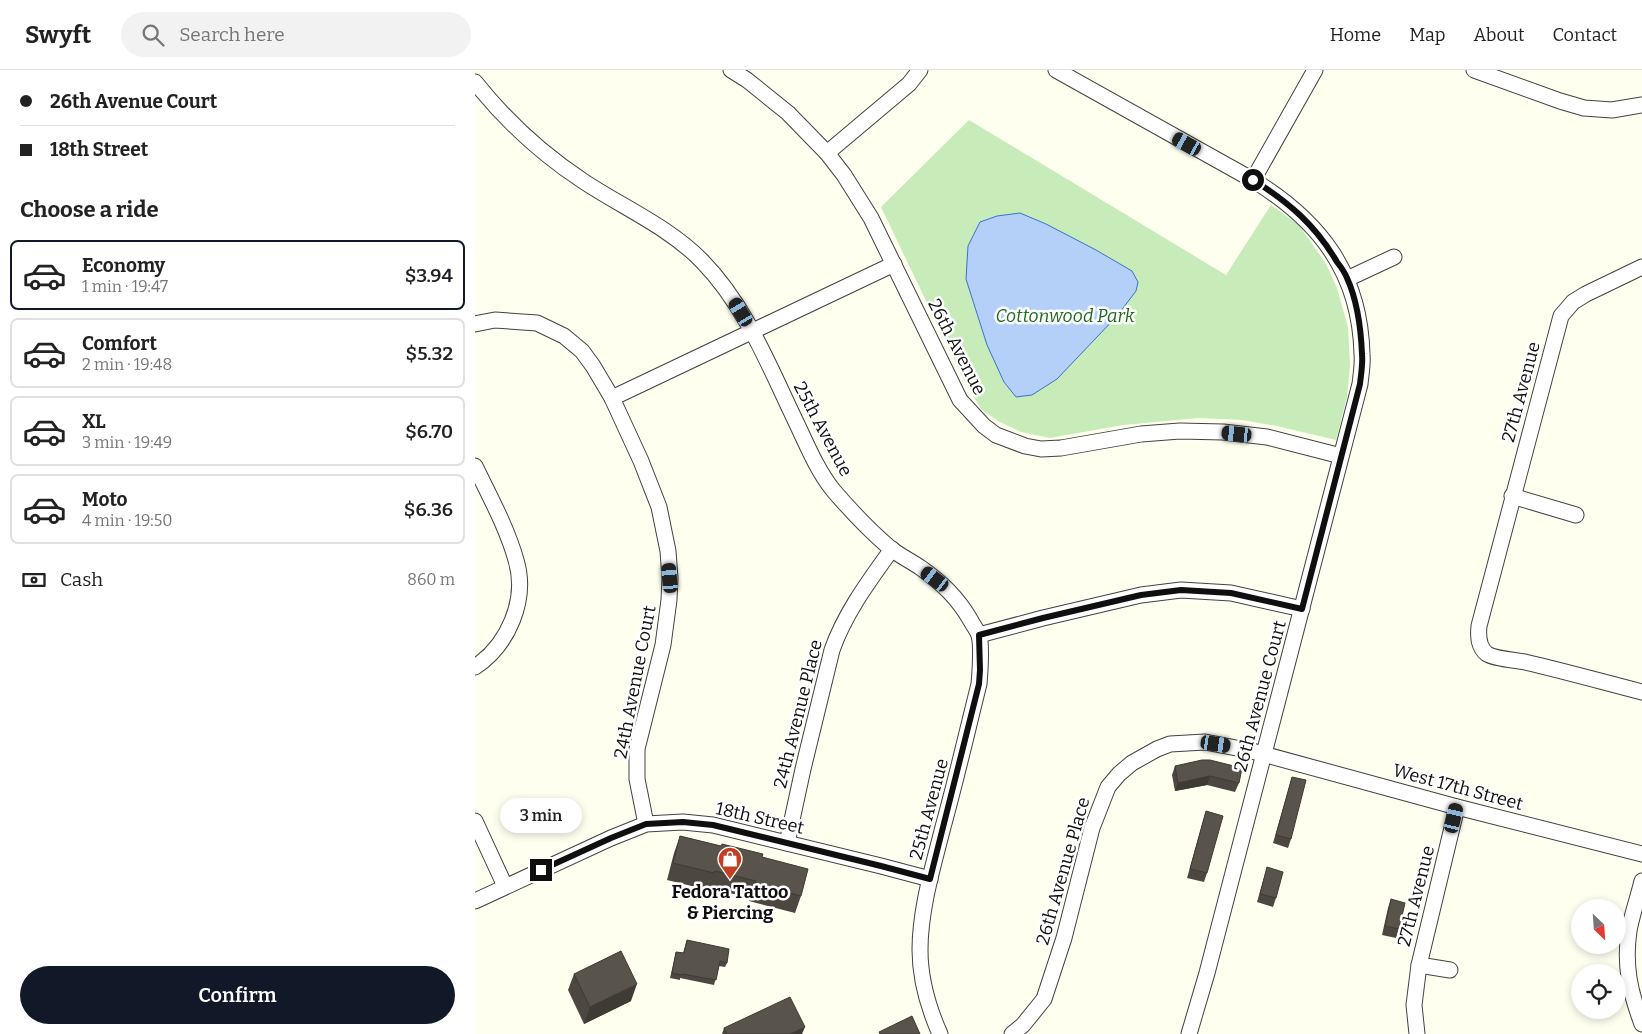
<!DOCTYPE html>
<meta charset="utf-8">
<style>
:root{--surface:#fff;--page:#f2f2f2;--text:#222;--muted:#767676;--line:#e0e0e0;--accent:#111827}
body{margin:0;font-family:Bitter,serif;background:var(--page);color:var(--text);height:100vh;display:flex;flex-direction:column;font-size:19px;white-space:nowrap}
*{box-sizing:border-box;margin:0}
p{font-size:16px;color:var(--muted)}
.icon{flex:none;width:28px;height:28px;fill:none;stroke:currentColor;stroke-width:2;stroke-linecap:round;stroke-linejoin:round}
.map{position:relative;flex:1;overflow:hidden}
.details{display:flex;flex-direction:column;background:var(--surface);width:475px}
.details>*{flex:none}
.banner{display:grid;align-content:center;height:110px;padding:0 20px;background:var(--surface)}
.needle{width:32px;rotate:155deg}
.buttons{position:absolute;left:1096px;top:829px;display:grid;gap:10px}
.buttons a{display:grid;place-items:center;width:55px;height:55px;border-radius:50%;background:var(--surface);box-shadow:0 2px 8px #0003;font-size:25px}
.end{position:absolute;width:22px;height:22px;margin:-11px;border:6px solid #0f0f0f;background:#fff;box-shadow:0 0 0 2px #fff}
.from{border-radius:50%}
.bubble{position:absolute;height:35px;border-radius:18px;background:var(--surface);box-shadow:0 2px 8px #0003;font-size:16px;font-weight:600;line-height:35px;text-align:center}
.car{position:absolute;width:15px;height:30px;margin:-15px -8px;border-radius:6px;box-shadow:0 0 4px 1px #0007;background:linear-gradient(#222 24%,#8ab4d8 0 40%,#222 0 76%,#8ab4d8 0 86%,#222 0)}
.banner b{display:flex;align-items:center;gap:18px;height:48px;font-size:19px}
.banner b+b{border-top:1px solid var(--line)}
.banner i{width:12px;height:12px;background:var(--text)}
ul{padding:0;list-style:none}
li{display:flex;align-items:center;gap:15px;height:70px;margin:0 10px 8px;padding:0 10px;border:2px solid var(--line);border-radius:8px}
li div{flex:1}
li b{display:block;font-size:19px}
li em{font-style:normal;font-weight:600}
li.on{border-color:var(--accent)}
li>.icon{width:45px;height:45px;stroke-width:1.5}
h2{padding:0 20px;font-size:22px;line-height:60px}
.pay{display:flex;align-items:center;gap:12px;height:55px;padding:0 20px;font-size:19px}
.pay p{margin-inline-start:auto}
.button{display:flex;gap:10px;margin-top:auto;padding:10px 20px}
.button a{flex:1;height:58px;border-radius:30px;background:var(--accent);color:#fff;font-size:20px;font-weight:600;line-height:58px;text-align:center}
header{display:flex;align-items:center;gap:30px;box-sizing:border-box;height:70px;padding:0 25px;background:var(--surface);border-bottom:1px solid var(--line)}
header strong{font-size:24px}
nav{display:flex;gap:28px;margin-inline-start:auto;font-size:18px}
.search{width:350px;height:45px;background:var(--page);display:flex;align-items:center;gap:12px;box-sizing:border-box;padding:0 18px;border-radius:28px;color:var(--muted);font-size:19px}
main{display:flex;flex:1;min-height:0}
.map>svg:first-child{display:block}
</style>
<header>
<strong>Swyft</strong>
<div class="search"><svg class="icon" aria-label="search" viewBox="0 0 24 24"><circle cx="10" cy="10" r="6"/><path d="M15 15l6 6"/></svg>Search here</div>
<nav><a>Home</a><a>Map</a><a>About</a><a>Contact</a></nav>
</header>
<main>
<section class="details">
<div class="banner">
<b><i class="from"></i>26th Avenue Court</b>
<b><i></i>18th Street</b>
</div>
<h2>Choose a ride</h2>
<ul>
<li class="on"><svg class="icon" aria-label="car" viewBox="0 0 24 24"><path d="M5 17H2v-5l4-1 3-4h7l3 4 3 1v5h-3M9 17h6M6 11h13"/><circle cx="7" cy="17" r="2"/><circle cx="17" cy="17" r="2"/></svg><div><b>Economy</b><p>1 min · 19:47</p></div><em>$3.94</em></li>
<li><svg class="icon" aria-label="car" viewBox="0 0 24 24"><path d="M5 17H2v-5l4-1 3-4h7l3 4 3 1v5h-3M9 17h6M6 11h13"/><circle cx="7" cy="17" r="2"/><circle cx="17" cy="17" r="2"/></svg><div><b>Comfort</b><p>2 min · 19:48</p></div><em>$5.32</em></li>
<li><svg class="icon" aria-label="car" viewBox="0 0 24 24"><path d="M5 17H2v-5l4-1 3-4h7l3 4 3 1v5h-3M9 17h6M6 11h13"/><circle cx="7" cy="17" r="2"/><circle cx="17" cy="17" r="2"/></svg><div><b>XL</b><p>3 min · 19:49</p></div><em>$6.70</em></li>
<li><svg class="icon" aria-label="car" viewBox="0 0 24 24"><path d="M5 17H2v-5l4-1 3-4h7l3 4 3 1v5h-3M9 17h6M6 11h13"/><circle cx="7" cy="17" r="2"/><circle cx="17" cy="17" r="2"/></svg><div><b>Moto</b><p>4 min · 19:50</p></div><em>$6.36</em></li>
</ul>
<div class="pay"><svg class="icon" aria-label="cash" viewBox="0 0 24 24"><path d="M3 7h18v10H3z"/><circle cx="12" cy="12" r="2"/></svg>Cash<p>860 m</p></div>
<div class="button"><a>Confirm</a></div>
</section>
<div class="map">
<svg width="1167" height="964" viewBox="0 0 1167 964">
<rect width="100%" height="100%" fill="#fffff0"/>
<polygon fill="#c7ebb9" points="494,50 751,205 796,135 824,155 851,194 862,218 873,257 875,295 872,327 861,370 802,356 767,350 724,348 648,355 575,368 546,362 523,351 506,339 490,312 406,137"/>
<polygon fill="#b4cff8" stroke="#3972d0" points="545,143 571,154 621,180 657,201 663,212 661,221 642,246 582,309 557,325 541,327 529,312 512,275 491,209 493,176 505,152 522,146"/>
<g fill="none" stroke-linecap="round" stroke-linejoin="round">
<defs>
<g id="minor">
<polyline points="256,0 272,10 313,43 352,83 369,105 396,148 485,330 509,356 521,365 550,376 566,379 586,378 666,364 705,361 748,362 792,367 866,386"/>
<path d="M581 0 778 110C845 151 885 203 887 284 888 294 886 304 885 314L732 903 714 964"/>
<polyline points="999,0 1085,31 1109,38 1137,40 1167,35"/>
<path d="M0 12C31 51 67 84 108 111 147 137 194 157 227 191 271 236 294 296 321 352 332 375 342 400 358 420 376 441 394 460 415 478 425 486 436 491 446 498 467 513 483 528 496 551 498 555 502 560 504 565 507 577 505 602 504 614 492 662 481 710 468 757 458 797 445 839 445 880 445 910 453 937 465 964"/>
<polyline points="352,83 434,14 445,0"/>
<polyline points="778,110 840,0"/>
<path d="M1167 197 1111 224 1098 232 1086 246 1004 556C1003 566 1003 577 1012 584 1020 589 1040 590 1050 592 1089 601 1128 612 1167 622"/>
<polyline points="872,209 919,187"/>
<polyline points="0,254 20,250 62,253 89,266 107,281 118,296 137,328 166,391 184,437 193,481 195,508 194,530 188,575 162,679 162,709 171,754"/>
<polyline points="137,328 419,194"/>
<path d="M0 396C15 427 32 458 41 490 53 530 33 575 0 597"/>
<polyline points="1037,426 1101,445"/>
<polyline points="504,565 568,548 666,525 706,520 756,523 827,539"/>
<polyline points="0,751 30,816"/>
<path d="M312 773 328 699 357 580C370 543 394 511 417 479"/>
<path d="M1167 811C1163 828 1157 844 1154 861 1149 896 1155 922 1167 954"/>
<polyline points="0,831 136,768 171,754 208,752 238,755 406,796 455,809"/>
<polyline points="944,895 975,900"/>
<polyline points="537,964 548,955 569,929 589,868 617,758 633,717 644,704 657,693 682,679 695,674 730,672 777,681 982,737 1167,784"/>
<polyline points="942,964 939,935 944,895 982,737"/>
</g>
</defs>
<use href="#minor" stroke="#424242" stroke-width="17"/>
<use href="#minor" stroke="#fff" stroke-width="15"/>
</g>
<g fill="#4c4740">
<polygon points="700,696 764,713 760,722 732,715 700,721 697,705"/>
<polygon points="817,707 816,769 813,778 798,773"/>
<polygon points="731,741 732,803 729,812 712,808"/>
<polygon points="205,766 287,787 326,826 320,843 274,831 275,828 234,818 233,820 192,810 199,783"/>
<polygon points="792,797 801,828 798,837 782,832"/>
<polygon points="916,829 924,859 921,868 907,865 913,838"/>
<polygon points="212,870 252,893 250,897 244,896 239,915 205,908 205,910 195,908 201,882 208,883"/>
<polygon points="99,904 156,931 109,954 93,920"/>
<polygon points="249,958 327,964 247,964"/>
</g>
<g fill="#3e3a34">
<polygon points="735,706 732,715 700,721 703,713"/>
<polygon points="162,914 156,931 109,954 115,937"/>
<polygon points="330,957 327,964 315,964"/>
</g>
<g fill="#58534b" stroke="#3e3a34">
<polygon points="727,690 735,690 767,698 764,713 735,706 703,713 700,696"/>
<polygon points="817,707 831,710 816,769 801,765"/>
<polygon points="731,741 748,746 732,803 715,799"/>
<polygon points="205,766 246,776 247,774 288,784 287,787 333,799 326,826 280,814 281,811 240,801 239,803 198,793"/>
<polygon points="792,797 808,802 801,828 785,824"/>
<polygon points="916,829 930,833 924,859 910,856"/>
<polygon points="212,870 254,879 252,893 245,891 241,910 207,904 206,905 197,903 201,882 209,883"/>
<polygon points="146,881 162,914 115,937 99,904"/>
<polygon points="315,927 330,957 315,964 252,964 249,958"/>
<polygon points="437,946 445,964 405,964 404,962"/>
</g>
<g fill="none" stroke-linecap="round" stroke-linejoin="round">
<path stroke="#0f0f0f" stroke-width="6" d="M66 800 136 768 171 754 208 752 238 755 406 796 455 809 504 614 505 600 504 565 568 548 666 525 706 520 756 523 827 539 885 314C886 304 888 294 887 284 886 260 882 230 872 208 870 203 866 197 862 192 841 156 814 132 778 110"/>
</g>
<defs>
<symbol id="shop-pin" viewBox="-11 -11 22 30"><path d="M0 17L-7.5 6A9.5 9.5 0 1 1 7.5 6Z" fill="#c33f23" stroke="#fff"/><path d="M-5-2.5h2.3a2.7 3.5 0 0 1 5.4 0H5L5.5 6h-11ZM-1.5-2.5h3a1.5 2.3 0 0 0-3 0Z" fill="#fff"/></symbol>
</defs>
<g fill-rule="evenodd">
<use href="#shop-pin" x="241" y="775" width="28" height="38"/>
</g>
<g text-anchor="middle" stroke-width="5" stroke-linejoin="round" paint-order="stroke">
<g font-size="18" font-style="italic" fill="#1d691e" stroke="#fff">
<text x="590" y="252">Cottonwood Park</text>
</g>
<g font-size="18" fill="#0f0f0f" stroke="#fff">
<text transform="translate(482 277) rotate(63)" y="6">26th Avenue</text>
<text transform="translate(1046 322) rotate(-75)" y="6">27th Avenue</text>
<text transform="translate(348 359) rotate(62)" y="6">25th Avenue</text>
<text transform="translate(160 612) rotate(-79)" y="6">24th Avenue Court</text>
<text transform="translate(785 626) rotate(-75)" y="6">26th Avenue Court</text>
<text transform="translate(323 644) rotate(-76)" y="6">24th Avenue Place</text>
<text transform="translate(983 717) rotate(15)" y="6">West 17th Street</text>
<text transform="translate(454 739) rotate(-75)" y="6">25th Avenue</text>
<text transform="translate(285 748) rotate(13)" y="6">18th Street</text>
<text transform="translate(588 801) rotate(-74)" y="6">26th Avenue Place</text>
<text transform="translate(941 826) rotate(-76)" y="6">27th Avenue</text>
</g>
<g font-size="18" font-weight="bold" fill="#0f0f0f" stroke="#fff">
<text x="255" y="828">Fedora Tattoo<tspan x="255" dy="21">&amp; Piercing</tspan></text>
</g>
</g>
</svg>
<div class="buttons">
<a><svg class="needle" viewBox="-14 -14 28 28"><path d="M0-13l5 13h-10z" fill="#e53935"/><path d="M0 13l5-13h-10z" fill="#767676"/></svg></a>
<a><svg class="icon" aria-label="locate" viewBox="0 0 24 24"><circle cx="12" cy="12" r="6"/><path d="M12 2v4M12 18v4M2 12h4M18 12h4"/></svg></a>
</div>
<i class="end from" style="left:778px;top:110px"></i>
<i class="end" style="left:66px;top:800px"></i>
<div class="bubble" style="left:25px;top:728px;width:82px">3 min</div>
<i class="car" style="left:712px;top:74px;rotate:299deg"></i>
<i class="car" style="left:266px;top:242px;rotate:329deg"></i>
<i class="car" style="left:762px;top:364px;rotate:276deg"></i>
<i class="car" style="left:195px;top:508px;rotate:355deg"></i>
<i class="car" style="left:460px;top:509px;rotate:307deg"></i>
<i class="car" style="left:741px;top:674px;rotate:99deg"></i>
<i class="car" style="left:979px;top:748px;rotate:13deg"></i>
</div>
</main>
